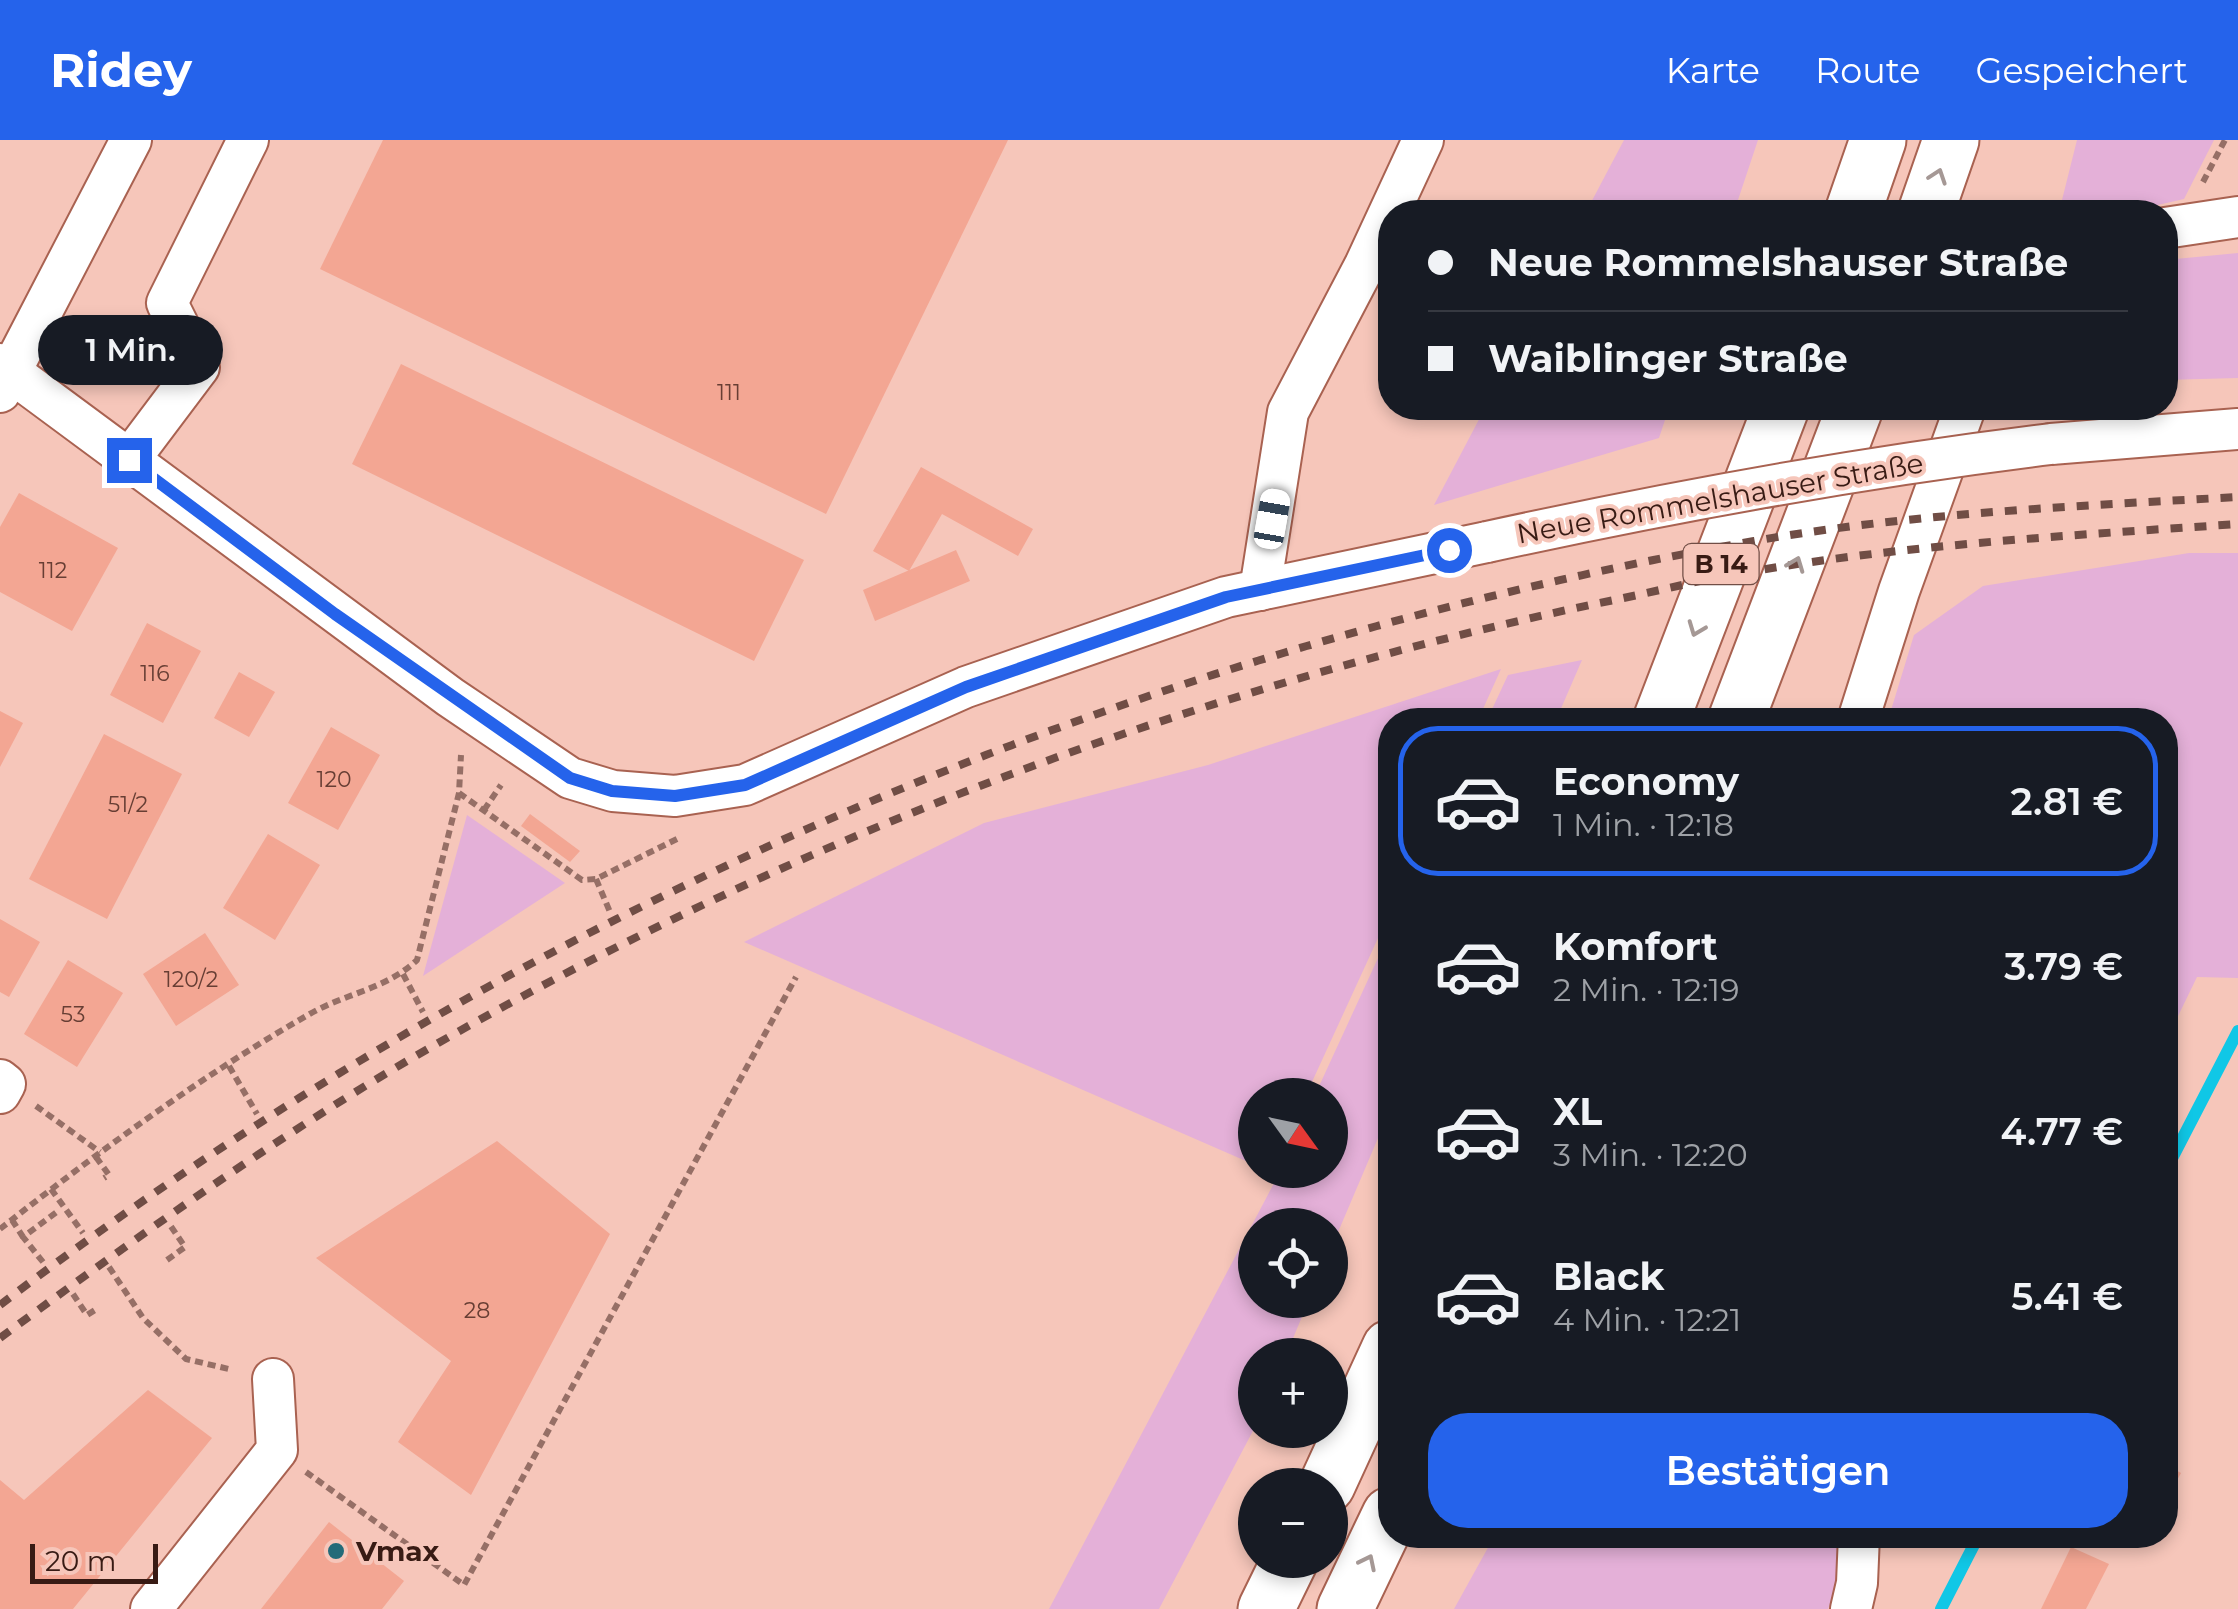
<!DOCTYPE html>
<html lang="de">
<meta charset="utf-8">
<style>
:root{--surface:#171b24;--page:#242831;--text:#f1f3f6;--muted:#9ea1a6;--line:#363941;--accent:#2563eb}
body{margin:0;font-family:Montserrat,sans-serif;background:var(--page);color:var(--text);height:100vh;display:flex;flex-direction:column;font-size:38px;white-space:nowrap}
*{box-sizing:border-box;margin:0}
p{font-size:32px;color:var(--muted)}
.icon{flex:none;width:55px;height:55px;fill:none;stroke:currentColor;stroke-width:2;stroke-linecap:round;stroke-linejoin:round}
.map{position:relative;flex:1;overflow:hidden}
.side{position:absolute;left:1378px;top:568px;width:800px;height:840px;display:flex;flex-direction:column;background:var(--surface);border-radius:40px;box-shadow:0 5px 15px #0003}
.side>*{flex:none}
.top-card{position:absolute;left:1378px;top:60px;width:800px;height:220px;border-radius:40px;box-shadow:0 5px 15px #0003;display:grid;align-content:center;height:220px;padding:0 50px;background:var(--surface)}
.needle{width:65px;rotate:123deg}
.fabs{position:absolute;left:1238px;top:938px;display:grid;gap:20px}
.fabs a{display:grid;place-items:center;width:110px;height:110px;border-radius:50%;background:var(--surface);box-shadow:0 5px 15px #0003;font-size:50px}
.scale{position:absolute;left:30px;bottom:25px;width:128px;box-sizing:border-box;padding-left:10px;border:5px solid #381b14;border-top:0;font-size:28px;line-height:35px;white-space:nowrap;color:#381b14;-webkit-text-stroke:8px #f6c6ba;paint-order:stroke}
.end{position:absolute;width:45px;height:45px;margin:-22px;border:12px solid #2563eb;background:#fff;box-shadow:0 0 0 5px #fff}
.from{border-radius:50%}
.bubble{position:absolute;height:70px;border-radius:35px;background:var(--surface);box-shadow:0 5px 15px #0003;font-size:32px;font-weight:600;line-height:70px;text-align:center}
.car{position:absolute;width:30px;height:60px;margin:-30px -15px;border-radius:12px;box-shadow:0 0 8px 2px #0007;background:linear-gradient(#fff 24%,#345 0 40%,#fff 0 76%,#345 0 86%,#fff 0)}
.top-card b{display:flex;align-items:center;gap:35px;height:95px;font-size:38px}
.top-card b+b{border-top:2px solid var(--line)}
.top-card i{width:25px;height:25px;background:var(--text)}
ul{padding:18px 0 0;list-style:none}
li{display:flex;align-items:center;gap:30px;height:150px;margin:0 20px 15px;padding:0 30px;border:5px solid transparent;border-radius:40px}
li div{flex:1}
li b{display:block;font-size:38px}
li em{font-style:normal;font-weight:600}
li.active{border-color:var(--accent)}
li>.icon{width:90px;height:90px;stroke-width:1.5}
.button{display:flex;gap:20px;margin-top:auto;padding:20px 50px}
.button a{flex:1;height:115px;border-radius:40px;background:var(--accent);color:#fff;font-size:40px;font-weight:600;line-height:115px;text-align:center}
header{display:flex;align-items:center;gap:60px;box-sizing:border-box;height:140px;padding:0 50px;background:var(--accent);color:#fff}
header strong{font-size:48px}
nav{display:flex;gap:55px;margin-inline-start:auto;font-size:35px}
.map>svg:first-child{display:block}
</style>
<header>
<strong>Ridey</strong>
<nav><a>Karte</a><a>Route</a><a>Gespeichert</a></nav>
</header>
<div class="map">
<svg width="2238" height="1469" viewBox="0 0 2238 1469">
<rect width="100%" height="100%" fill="#f6c6ba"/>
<g fill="#e4b0d8">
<polygon points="1624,0 1758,0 1734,72 1586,72"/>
<polygon points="2077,0 2214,0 2184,59 2127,72 2059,72"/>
<polygon points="2238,113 2238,238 2165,240 2165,120"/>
<polygon points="1485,268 1669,268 1659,298 1434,365"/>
<polygon points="2189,413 2238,413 2238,838 2197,837 2165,903 2165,580 1888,580 1914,495 1983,446"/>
<polygon points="1582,520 1556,580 1487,580 1508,535"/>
<polygon points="1501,529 1478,580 1390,580 1390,772 1306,955 1255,955 1255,1025 744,802 984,683 1208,625"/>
<polygon points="467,675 565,743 423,836"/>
<polygon points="1390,792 1390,970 1330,1111 1330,1085 1255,1085 1255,1160 1309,1160 1286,1215 1255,1215 1255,1287 1159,1469 1049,1469 1281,1030 1330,1030 1330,955 1315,955"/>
<polygon points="1495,1395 1841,1395 1838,1444 1828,1469 1454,1469"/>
</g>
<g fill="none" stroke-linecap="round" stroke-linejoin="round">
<g stroke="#10c7e6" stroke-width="12">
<polyline points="2165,1032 2238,891"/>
<polyline points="1941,1469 1979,1395"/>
</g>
</g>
<g fill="#f3a693">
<polygon points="383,0 1008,0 826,374 320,129"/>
<polygon points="401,224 804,420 754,521 352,324"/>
<polygon points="921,327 1033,389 1018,416 942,374 909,431 873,411"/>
<polygon points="19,353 118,408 72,491 0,452 0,387"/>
<polygon points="956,410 970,441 875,481 863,450"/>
<polygon points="147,483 201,511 163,583 110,555"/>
<polygon points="239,532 275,552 249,597 214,578"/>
<polygon points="0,571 23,583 0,627"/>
<polygon points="331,587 380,615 338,690 288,663"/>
<polygon points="104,594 182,634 107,779 29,739"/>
<polygon points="530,674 580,711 570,722 521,686"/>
<polygon points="268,694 320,725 275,800 223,768"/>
<polygon points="0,779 40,802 9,857 0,852"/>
<polygon points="205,793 239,845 176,886 143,834"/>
<polygon points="68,820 123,853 77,927 24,894"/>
<polygon points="497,1001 610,1094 471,1355 398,1302 451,1221 316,1118"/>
<polygon points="148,1250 212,1298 73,1469 0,1469 0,1340 24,1360"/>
<polygon points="2165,1324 2181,1333 2165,1362"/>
<polygon points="329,1382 404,1441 382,1469 261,1469"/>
<polygon points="2071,1407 2109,1424 2086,1469 2041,1469"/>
</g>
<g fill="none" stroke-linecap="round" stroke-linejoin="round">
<defs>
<g id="minor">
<polyline points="2165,88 2238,77"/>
<polyline points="0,224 450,557 570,638 613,651 675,656 745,645 966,547 1226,457 1487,402"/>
<polyline points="0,252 131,0"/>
<polyline points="2051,304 2238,289"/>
<polyline points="129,320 199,227 167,163 248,0"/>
<polyline points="1260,450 1288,272 1365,125 1423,0"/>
<polyline points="1858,580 1899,451 1965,268"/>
<polyline points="0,940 5,944 0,953"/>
<polyline points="151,1469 277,1310 273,1239"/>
<polyline points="1851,1469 1857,1443 1859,1395"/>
</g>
<g id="highway">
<polyline points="1853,72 1878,0"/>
<polyline points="1926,72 1951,0"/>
<polyline points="1661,580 1781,268"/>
<polyline points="1736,580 1855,268"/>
<polyline points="1327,1345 1390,1208"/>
<polyline points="1266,1469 1290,1420"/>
<polyline points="1345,1469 1390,1375"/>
</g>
</defs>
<use href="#minor" stroke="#a96251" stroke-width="44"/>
<use href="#highway" stroke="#a96251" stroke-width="59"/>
<g stroke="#966f66" stroke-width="6" stroke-dasharray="8 5" stroke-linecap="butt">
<polyline points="2203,42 2225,0"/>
<polyline points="459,653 582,740 596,739 679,698"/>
<polyline points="484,670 501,645"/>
<polyline points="596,739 610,772"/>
<polyline points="403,834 423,872"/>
<polyline points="229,926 257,974"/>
<polyline points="36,966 100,1012"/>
<polyline points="96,1017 109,1035 104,1038"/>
<polyline points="51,1049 83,1093"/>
<polyline points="12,1080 23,1097"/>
<path d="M0 1089C97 1013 201 936 308 875 343 854 387 849 417 820L459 653 461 615"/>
<polyline points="167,1120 185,1107 170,1085"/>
<polyline points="43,1122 23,1097 58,1071"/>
<polyline points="109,1127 143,1178 186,1219 233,1230"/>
<polyline points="73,1154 87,1175 95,1170"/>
<polyline points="306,1332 464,1445 796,837"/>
</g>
<use href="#minor" stroke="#fff" stroke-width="40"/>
<use href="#highway" stroke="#fff" stroke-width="55"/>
<g stroke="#704d45" stroke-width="8" stroke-dasharray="12 12" stroke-linecap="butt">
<path d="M0 1165C512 774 1120 513 1754 401 1913 373 2077 366 2238 357"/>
<path d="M0 1198C140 1095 282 992 433 906 800 696 1186 551 1599 463 1651 453 1702 439 1754 431 1913 404 2077 395 2238 384"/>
</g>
<defs>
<path id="minor-bridge" d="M1487 402C1675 361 1861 327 2051 304"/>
</defs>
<use href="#minor-bridge" stroke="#a96251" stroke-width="44" stroke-linecap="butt"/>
<use href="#minor-bridge" stroke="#fff" stroke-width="40"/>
</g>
<defs><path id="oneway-chevron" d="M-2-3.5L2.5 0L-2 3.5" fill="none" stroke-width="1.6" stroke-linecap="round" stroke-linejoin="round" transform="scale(2.5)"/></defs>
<g stroke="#a59895">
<use href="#oneway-chevron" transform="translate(1938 36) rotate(-71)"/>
<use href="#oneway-chevron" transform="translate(1796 424) rotate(-69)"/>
<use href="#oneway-chevron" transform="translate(1696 489) rotate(111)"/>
<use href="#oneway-chevron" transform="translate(1368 1422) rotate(-64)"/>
</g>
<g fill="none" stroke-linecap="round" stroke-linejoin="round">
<polyline stroke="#2563eb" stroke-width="12" points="129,320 335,474 570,638 612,651 675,656 745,645 966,547 1226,457 1449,410"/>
</g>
<circle fill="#246b79" stroke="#f6c6ba" stroke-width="4" cx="336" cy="1411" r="10"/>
<g text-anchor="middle" stroke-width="8" stroke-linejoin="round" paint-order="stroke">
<g font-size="22" fill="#673e34">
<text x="729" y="260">111</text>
<text x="53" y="438">112</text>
<text x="155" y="541">116</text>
<text x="334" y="647">120</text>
<text x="128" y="672">51/2</text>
<text x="191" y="847">120/2</text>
<text x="73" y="882">53</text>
<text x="477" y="1178">28</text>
</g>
<rect fill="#f6c6ba" stroke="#714e46" stroke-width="2.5" x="1683.5" y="404" width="75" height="40" rx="8"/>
<g font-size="25" font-weight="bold" fill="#381b14">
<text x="1721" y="433">B 14</text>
</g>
<g font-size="28" fill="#381b14" stroke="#f6c6ba">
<text transform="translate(1720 358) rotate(-10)" y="10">Neue Rommelshauser Straße</text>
</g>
<g font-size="28" font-weight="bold" fill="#381b14" stroke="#f6c6ba" text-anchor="start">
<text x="356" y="1421">Vmax</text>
</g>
</g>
</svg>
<div class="fabs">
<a><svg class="needle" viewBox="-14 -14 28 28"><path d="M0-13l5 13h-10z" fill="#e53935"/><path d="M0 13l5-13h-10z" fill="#9ea1a6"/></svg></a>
<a><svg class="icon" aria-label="locate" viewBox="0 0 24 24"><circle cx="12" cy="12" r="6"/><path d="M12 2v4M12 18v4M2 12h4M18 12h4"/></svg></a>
<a>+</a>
<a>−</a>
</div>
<div class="scale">20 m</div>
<i class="end from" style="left:1449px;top:410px"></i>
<i class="end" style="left:129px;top:320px"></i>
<div class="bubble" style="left:38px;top:175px;width:185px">1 Min.</div>
<i class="car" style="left:1272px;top:379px;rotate:10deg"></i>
<div class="top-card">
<b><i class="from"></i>Neue Rommelshauser Straße</b>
<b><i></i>Waiblinger Straße</b>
</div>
<section class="side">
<ul>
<li class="active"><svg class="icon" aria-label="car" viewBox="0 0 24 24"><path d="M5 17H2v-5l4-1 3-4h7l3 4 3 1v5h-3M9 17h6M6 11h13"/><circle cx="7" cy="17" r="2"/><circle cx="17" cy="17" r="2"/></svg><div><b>Economy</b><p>1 Min. · 12:18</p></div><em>2.81 €</em></li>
<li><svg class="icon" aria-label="car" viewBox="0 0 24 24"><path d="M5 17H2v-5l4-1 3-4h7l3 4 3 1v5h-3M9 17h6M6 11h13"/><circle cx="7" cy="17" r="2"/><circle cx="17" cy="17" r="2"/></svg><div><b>Komfort</b><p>2 Min. · 12:19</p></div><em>3.79 €</em></li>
<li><svg class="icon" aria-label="car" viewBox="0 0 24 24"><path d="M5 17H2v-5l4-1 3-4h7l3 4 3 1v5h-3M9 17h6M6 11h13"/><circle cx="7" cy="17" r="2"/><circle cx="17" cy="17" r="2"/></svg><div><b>XL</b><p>3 Min. · 12:20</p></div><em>4.77 €</em></li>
<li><svg class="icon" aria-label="car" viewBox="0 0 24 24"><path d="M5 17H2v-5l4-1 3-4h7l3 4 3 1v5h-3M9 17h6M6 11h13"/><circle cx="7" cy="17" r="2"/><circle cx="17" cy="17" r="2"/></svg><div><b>Black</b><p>4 Min. · 12:21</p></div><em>5.41 €</em></li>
</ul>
<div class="button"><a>Bestätigen</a></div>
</section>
</div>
